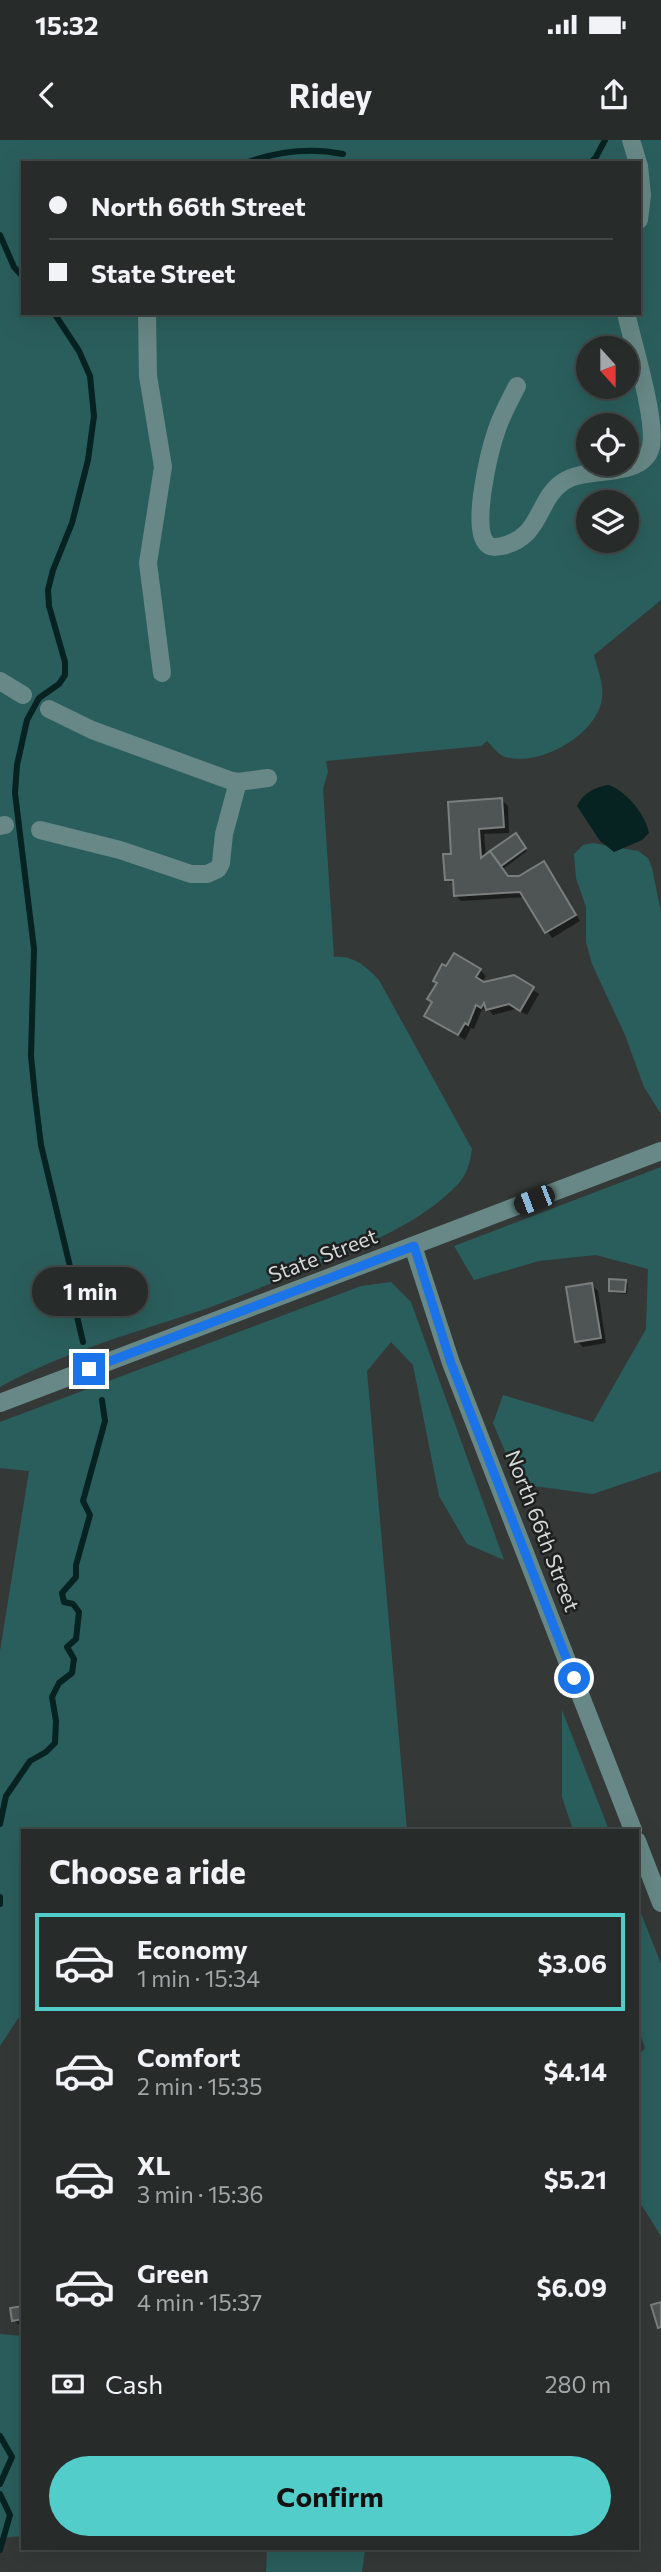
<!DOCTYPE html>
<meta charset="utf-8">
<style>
:root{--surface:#272b2a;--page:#2f3332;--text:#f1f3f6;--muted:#a4a7a8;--line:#434747;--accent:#53cdc9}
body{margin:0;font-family:Commissioner,sans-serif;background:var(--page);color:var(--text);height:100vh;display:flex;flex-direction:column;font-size:26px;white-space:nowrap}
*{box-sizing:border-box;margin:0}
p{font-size:23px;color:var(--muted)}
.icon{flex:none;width:38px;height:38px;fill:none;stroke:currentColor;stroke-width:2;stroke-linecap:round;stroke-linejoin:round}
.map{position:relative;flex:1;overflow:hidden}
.drawer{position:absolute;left:21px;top:1689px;width:618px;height:721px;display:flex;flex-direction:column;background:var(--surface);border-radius:0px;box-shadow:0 7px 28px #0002,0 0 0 2px var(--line)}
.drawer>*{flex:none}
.guide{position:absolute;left:21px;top:21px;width:620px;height:154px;border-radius:0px;box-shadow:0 7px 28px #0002,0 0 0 2px var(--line);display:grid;align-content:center;height:154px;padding:0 28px;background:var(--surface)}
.needle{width:46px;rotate:159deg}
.fabs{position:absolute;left:576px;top:196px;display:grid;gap:14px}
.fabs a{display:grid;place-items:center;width:63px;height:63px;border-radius:50%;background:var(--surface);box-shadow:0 7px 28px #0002,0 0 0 2px var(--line);font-size:35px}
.end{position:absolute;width:32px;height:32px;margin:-16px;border:9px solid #1a73e8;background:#fff;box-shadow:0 0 0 4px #fff}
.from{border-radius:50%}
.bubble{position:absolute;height:49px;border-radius:24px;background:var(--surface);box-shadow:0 7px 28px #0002,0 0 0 2px var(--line);font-size:23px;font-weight:700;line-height:49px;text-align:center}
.car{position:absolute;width:21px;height:42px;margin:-21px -10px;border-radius:9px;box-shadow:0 0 5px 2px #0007;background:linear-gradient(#222 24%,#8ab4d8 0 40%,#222 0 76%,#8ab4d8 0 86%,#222 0)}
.guide b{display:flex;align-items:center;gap:24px;height:66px;font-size:26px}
.guide b+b{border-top:2px solid var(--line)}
.guide i{width:18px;height:18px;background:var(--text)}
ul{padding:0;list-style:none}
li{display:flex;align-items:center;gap:21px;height:98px;margin:0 14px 10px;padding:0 14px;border:4px solid transparent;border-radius:0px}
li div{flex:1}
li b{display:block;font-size:26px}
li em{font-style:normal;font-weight:700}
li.current{border-color:var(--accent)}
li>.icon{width:63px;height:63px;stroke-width:1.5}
h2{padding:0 28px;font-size:32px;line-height:84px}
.pay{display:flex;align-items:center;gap:18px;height:77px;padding:0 28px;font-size:26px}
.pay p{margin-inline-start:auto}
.cta{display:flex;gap:14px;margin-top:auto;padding:14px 28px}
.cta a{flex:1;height:80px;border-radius:42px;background:var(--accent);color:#111;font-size:28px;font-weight:700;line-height:80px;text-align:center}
.status{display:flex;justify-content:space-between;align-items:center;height:49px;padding:0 35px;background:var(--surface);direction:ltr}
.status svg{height:19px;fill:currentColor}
header{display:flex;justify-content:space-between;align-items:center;height:91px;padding:0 28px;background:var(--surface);font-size:32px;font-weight:700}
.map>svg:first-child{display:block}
</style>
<div class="status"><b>15:32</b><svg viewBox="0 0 49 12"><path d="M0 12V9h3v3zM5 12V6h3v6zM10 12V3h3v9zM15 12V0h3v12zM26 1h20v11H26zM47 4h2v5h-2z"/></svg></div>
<header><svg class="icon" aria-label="back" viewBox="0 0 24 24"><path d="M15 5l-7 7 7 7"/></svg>Ridey<svg class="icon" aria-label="share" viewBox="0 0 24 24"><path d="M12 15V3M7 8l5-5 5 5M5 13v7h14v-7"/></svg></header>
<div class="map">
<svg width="661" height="2432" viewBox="0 0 661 2432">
<rect width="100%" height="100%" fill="#343938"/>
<g fill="#2a5e5c" fill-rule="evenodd">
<path d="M0 0H661V460L594 515C597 527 604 545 602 558 598 595 537 629 503 616 497 613 492 606 487 601L481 606 326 621 328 632 323 649 334 817C354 815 366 827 379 840L472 1009C470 1022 468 1032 459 1043 422 1083 361 1107 312 1127 273 1142 233 1160 193 1173 128 1195 61 1213 0 1247ZM23 23H639V173H23ZM588 208H626V247H588ZM588 285H626V324H588ZM588 362H626V401H588Z"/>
<polygon points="593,703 638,711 648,718 652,728 661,772 661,974 644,947 625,895 592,824 586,802 586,767 576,738 574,714 583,705"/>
<polygon points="661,1027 661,1331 593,1354 519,1344 493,1283 503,1255 593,1282 646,1189 648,1129 596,1115 539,1121 474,1140 454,1106"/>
<polygon points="391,1142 411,1162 504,1420 467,1404 439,1356 413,1225 391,1202 367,1231 407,1690 23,1690 23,1871 0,1906 0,1511 29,1331 0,1328 0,1282 361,1146"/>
<polygon points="562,1570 609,1690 573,1690 562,1657"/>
<polygon points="637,1763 661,1824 661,2096 637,2058 637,1917 645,1908 637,1884"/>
<polygon points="0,2194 23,2196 23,2396 0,2398"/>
<polygon points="267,2408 368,2408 365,2410 362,2432 266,2432"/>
</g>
<path fill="#062221" d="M609 645C627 652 645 674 649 693L642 700 614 712 600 701 577 666C582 654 596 646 609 645Z"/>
<g fill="#0007">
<polygon points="502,660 508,666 509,693 484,694 486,717 516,695 527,711 503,729 509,738 520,737 544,724 550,730 580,781 552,798 525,757 461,761 455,755 455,745 447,739 453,716"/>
<polygon points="480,830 486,836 481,844 513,837 539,854 527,875 516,869 493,875 489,870 488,872 482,869 474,889 471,888 465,900 426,876"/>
<polygon points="625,1141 628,1144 627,1154 613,1153 611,1151"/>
<polygon points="592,1145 598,1151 606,1203 583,1207 577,1201"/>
<polygon points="23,2168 23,2186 20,2186 14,2180"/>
</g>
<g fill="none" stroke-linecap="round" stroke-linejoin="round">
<g stroke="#062221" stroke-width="6">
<path d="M245 23C278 11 310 7 343 14"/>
<polyline points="590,23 596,17 605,0"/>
<polyline points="0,95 14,127 23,137"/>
<polyline points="54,173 79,211 90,236 94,276 88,320 72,383 53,430 48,450 49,466 65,522 65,535 59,544 39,558 27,580 17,625 15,653 34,809 31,916 35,956 41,1005 73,1139 75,1168 83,1202"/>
<polyline points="0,1684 6,1656 30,1621 46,1612 55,1603 56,1581 52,1557 59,1543 72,1533 74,1519 67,1507 76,1499 79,1472 73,1464 64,1462 62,1453 76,1437 76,1425 90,1375 83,1361 105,1281 102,1260"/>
<polyline points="0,1757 0,1764"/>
<polyline points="0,2296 12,2317 0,2344"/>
<polyline points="0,2354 10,2375 0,2410"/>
</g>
</g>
<g fill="#4f5454" stroke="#7a7f7e" stroke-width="2">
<polygon points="502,658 504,687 479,689 481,718 490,711 508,736 519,736 544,721 576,775 545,793 520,752 454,756 453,740 445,740 443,714 451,714 448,662"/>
<polygon points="516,693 526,708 501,726 490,711"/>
<polygon points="454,813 481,829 476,837 484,842 514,835 534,847 520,871 509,864 486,870 484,863 481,868 476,865 468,885 465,883 458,895 424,876 432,862 427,859 437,843 433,841 442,824 446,826"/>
<polygon points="609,1139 626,1140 625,1152 609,1151"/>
<polygon points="592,1143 601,1198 575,1202 566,1147"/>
<polygon points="661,2162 661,2187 658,2188 651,2165"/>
<polygon points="23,2166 23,2179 12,2181 10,2168"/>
</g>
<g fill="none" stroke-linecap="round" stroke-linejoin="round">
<g stroke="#678886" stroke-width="18">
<polyline points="631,0 638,23"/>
<polyline points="639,26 642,55 639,80"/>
<polyline points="147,173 148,236 163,327 148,423 162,533"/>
<path d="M517 246C510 260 502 274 497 289 490 309 470 389 487 404 491 408 497 407 502 406 542 397 537 359 563 342 585 326 639 339 650 310 659 286 632 201 626 173"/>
<polyline points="0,541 23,555"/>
<polyline points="49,569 92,590 229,640 238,642 268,638"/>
<polyline points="0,686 5,685"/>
<polyline points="40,690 120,710 191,734 207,734 218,729 221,723 224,694 238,642"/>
<polyline points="413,1106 451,1223 633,1690"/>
<polyline points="0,1263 661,1011"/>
<polyline points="637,1701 661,1763"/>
</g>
</g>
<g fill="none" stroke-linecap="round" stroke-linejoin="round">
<polyline stroke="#1a73e8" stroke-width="9" points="89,1229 414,1106 451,1223 574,1538"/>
</g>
<g text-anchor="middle" stroke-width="5" stroke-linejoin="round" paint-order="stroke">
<g font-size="21" fill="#d6d9d9" stroke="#1e201f">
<text transform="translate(323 1116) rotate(-21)" y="7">State Street</text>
<text transform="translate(542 1391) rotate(69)" y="7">North 66th Street</text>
</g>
</g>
</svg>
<div class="fabs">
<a><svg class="needle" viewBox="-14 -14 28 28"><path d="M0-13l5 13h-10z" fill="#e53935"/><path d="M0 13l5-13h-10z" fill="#a4a7a8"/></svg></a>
<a><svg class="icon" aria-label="locate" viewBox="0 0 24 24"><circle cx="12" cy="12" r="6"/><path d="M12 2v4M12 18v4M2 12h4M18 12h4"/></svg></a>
<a><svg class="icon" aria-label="layers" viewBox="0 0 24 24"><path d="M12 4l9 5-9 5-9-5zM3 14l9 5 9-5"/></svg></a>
</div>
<i class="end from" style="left:574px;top:1538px"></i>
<i class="end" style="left:89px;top:1229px"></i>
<div class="bubble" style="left:32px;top:1127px;width:116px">1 min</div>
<i class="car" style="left:534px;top:1060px;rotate:249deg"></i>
<div class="guide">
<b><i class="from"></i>North 66th Street</b>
<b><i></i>State Street</b>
</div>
<section class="drawer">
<h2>Choose a ride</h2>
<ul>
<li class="current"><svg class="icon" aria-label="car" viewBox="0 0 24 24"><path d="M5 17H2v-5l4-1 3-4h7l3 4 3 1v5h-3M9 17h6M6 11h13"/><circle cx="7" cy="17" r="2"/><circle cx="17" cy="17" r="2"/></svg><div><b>Economy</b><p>1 min · 15:34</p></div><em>$3.06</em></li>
<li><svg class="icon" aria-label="car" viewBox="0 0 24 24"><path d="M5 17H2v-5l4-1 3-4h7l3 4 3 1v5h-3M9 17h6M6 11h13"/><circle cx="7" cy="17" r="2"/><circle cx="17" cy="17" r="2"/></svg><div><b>Comfort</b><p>2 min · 15:35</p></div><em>$4.14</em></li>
<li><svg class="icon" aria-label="car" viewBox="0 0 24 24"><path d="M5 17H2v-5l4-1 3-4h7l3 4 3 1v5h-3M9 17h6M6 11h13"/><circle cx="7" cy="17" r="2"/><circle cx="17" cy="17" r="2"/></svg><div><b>XL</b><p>3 min · 15:36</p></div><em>$5.21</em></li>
<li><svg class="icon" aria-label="car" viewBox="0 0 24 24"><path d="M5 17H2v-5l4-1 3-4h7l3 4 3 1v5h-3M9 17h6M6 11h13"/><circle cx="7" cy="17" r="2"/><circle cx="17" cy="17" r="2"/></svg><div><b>Green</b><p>4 min · 15:37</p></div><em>$6.09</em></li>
</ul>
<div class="pay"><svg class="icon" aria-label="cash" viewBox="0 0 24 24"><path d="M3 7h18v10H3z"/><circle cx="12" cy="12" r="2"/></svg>Cash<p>280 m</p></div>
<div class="cta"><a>Confirm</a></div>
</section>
</div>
